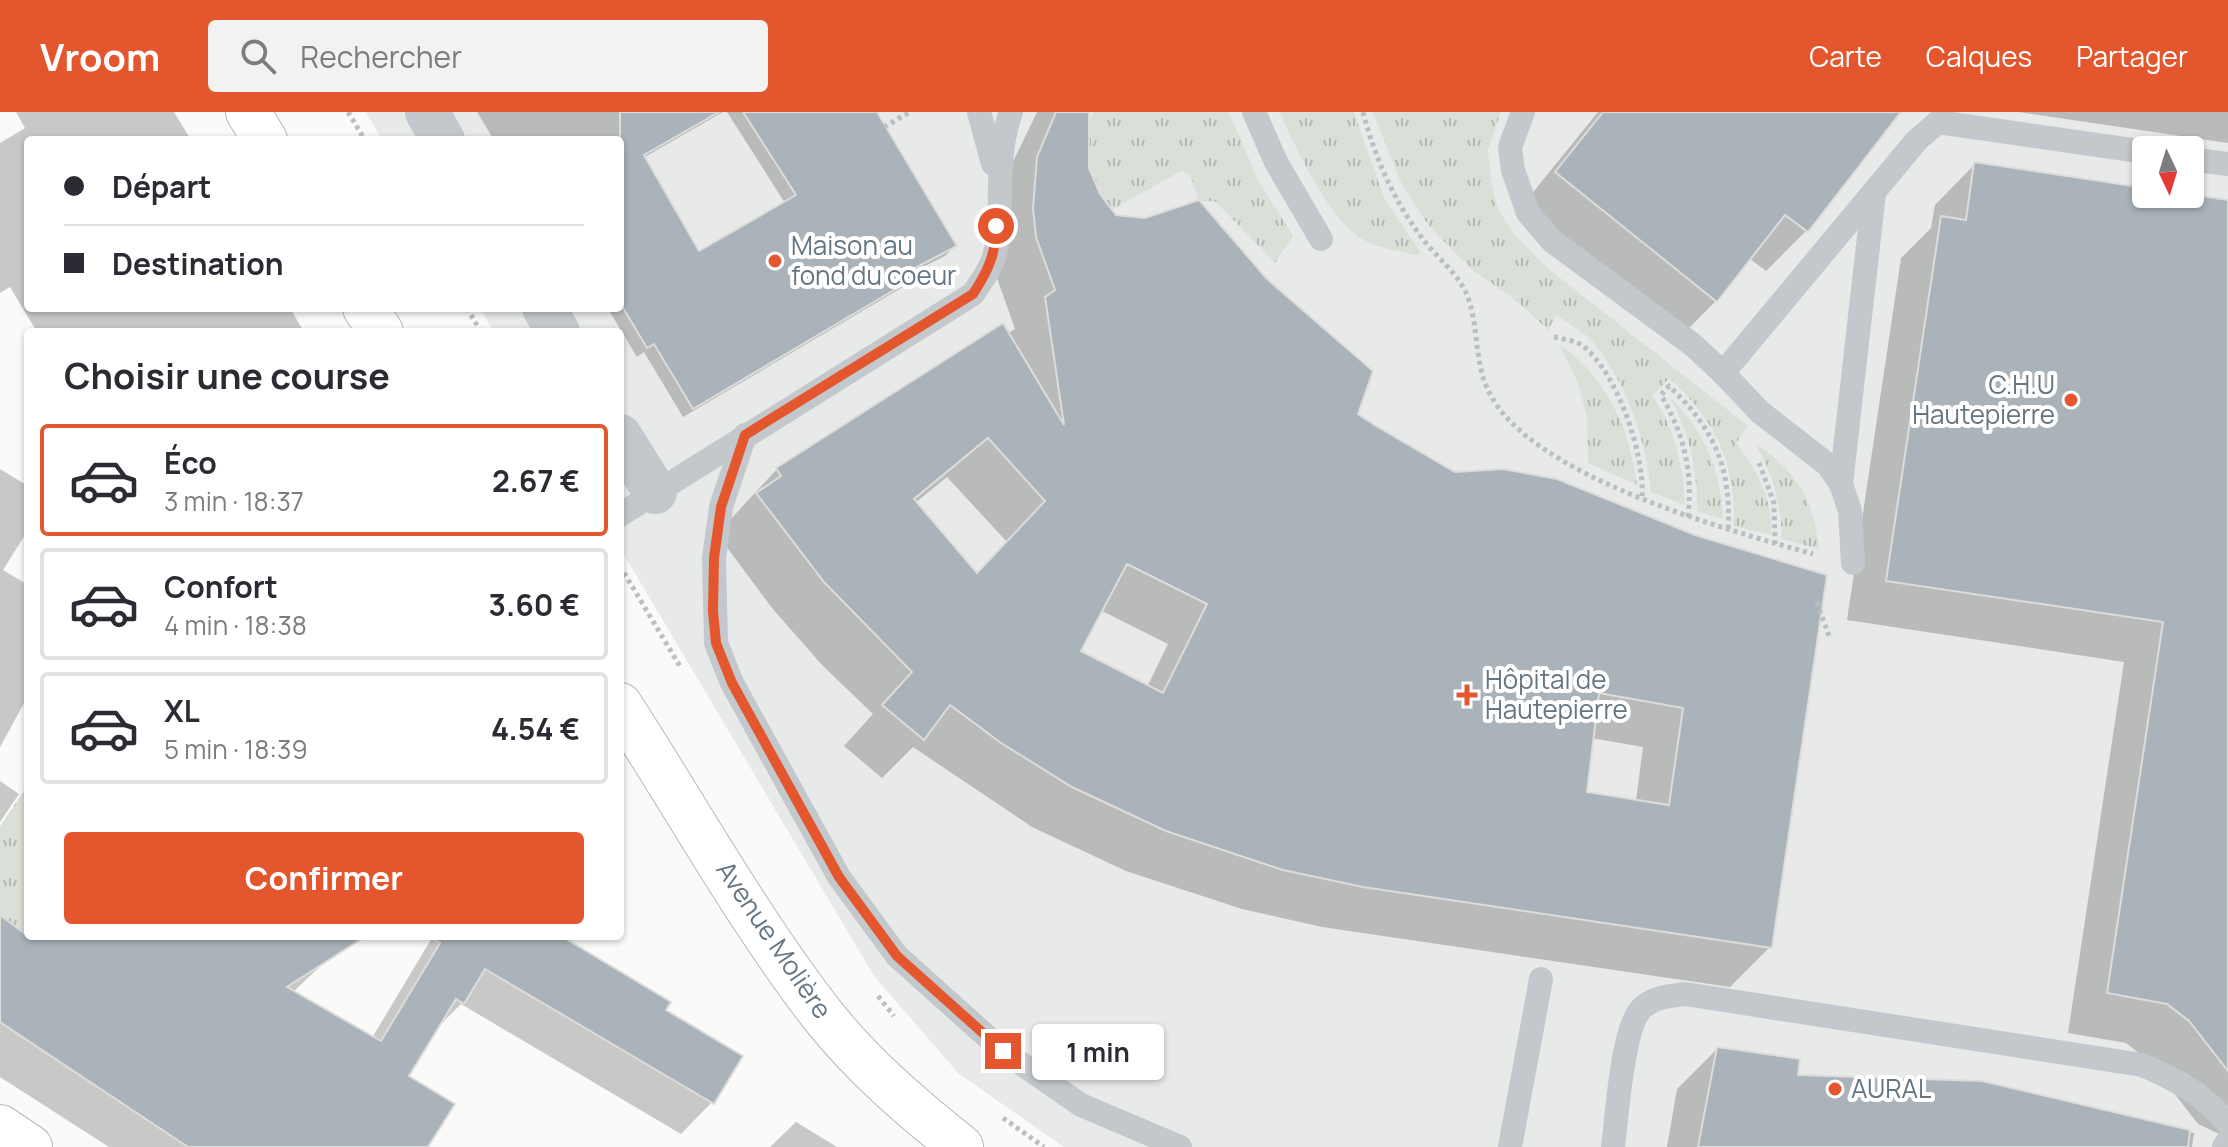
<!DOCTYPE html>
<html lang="fr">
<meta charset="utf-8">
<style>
:root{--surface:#fff;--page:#f2f2f3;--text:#2b2b33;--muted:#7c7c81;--line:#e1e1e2;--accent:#e4572e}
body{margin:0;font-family:Manrope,sans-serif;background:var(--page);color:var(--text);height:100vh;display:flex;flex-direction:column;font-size:30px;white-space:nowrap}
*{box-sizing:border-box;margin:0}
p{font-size:26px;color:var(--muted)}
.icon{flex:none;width:44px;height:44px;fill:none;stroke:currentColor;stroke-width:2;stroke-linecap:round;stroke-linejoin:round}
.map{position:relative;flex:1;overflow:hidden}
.side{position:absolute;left:24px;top:216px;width:600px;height:612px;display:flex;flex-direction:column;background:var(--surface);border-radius:8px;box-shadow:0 2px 6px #0004}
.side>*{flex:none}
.top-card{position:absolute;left:24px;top:24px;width:600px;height:176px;border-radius:8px;box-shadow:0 2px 6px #0004;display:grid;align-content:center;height:176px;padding:0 40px;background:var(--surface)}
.needle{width:52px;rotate:176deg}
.buttons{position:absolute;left:2132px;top:24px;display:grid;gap:16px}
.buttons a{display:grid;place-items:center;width:72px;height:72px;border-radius:8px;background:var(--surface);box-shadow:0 2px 6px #0004;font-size:40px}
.end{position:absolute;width:36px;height:36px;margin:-18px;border:10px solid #e4572e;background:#fff;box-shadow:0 0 0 4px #fff}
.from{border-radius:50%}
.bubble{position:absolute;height:56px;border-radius:8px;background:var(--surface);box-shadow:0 2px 6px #0004;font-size:26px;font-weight:700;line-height:56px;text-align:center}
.top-card b{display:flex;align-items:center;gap:28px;height:76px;font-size:30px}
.top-card b+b{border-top:2px solid var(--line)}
.top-card i{width:20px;height:20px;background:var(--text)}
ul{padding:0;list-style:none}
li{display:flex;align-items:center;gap:24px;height:112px;margin:0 16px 12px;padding:0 24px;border:4px solid var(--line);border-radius:8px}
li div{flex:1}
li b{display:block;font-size:30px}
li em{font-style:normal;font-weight:700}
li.on{border-color:var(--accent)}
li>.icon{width:72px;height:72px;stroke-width:1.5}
h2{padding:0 40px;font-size:36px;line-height:96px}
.primary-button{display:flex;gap:16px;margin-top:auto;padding:16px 40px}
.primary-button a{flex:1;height:92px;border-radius:8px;background:var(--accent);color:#fff;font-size:32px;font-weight:700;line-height:92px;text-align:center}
header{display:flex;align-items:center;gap:48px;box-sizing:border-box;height:112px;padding:0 40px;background:var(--accent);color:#fff}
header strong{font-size:38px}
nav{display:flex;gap:44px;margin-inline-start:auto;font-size:28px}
.search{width:560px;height:72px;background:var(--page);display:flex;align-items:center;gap:20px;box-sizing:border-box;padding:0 28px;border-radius:8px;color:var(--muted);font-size:30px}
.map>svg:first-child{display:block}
</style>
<header>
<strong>Vroom</strong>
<div class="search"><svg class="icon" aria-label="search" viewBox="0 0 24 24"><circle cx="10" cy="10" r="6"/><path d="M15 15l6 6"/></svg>Rechercher</div>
<nav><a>Carte</a><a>Calques</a><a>Partager</a></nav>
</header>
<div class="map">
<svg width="2228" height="1035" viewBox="0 0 2228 1035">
<defs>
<pattern id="grass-tufts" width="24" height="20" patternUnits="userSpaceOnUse" patternTransform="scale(2)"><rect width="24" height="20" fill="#dadfd7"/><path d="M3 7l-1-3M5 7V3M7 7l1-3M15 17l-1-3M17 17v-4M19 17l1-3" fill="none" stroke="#b4b9b4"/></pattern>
</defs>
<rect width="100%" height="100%" fill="#fafaf8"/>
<path fill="#e8e9e9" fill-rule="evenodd" d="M366 0H2228V1035H1064L958 961 874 864 620 436V220H494L480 196H620V28H382ZM2146 38H2190V82H2146Z"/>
<g fill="url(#grass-tufts)">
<path d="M1093 0H1229L1258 68 1293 124 1275 151 1216 90 1199 88 1189 62 1181 59 1112 98C1089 70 1081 35 1093 0Z"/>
<path d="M1280 0H1354L1384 86 1421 141 1416 143C1399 139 1377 136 1362 127 1330 108 1294 34 1280 0Z"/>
<path d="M1373 0H1501L1488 38 1491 69 1498 97 1513 121 1545 154 1748 314 1736 331C1757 358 1773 387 1771 423L1734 414C1736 350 1715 308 1669 266L1652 284C1675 316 1683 354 1685 393L1651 380C1646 327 1627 271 1592 229 1583 219 1567 211 1556 203L1548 218 1517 189 1471 157 1429 114 1402 73Z"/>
<path d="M1559 232C1607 265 1630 317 1637 373L1588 351 1587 305 1577 268Z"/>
<path d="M1670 285C1705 321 1721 357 1723 407L1697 399C1698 357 1689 322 1670 285Z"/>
<path d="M1755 331C1798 362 1813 384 1819 437L1782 427C1781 390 1773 363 1755 331Z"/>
<polygon points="28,673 28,824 0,803 0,714"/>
</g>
<g fill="#0003" fill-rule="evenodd">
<polygon points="16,0 174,0 191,28 28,28 28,196 290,196 304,220 37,220 10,175 0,181 0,31 25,16"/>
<polygon points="477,0 723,0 643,46 698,142 785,91 727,0 874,0 955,134 945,144 911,161 913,165 903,175 683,305 644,240 637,245 610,200 596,200 596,196 620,196 620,28 494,28"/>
<path d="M1037 0H1087L1084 36 1091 71 1115 105 1355 303 1454 362 1694 424 1770 835 1730 875 1322 815 1242 797 1126 759 1032 715 913 635 882 666 844 634 873 602 822 553 772 496 717 422 777 357 1015 217 997 166 1007 62ZM947 365 1007 430 976 463 915 391ZM1100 498 1168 532 1147 575 1078 540ZM1591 626 1643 635 1636 689 1585 682Z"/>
<polygon points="1598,0 1881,0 1892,9 1806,119 1766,159 1749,146 1716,189 1676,229 1516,101"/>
<polygon points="2018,0 2228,0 2228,31"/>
<polygon points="1975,52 2146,78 2146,82 2228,90 2228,1026 2198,1012 2149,949 2126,931 2068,921 2124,550 1847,508 1901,146 1931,116 1935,93"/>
<polygon points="0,357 28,374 28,418 3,458 28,473 28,584 0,635"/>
<polygon points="0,669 19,682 0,710"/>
<polygon points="0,805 67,856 90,824 316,824 330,845 293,880 372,926 433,824 537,824 663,899 712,990 681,1022 461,892 433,920 406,965 426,1035 109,1035 0,965"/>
<polygon points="1717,937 1795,965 1979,971 2194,1021 2192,1035 1667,1035 1677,977"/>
<polygon points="796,1010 837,1035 770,1035"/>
</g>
<g fill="#aab3b9" stroke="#dcdcda" stroke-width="2" fill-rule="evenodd">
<polygon points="620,0 719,0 644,43 699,139 796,83 743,0 877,0 957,134 911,158 916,165 693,297 654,232 647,236 620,191"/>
<path d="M1056 0H1089V56L1100 82 1116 103 1145 106 1199 88 1267 167 1373 259 1358 302 1376 314 1455 360 1503 357 1557 367 1695 423 1827 463 1772 836 1363 775 1283 758 1166 719 1072 675 1001 631 950 593 924 628 882 593 912 560 824 470 756 381 781 364 776 356 1003 211 1064 313 1045 185 1055 178 1036 125 1033 96 1037 45ZM988 326 1045 389 977 461 914 387ZM1127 452 1207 492 1163 581 1081 539ZM1599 581 1683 596 1669 693 1587 680Z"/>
<polygon points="1603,0 1901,0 1808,120 1785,103 1717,190 1555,60"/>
<polygon points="1974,50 2146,76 2146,82 2188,82 2228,88 2228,959 2189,909 2167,892 2107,881 2163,510 1886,469 1941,104 1966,108"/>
<polygon points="0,803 28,824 366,824 287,875 381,929 440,831 428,824 561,824 671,890 666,898 743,944 714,992 485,857 464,892 456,887 409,964 455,992 428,1035 188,1035 0,910"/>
<polygon points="1717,935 1800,947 1798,963 1982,969 2190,1018 2188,1035 1698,1035"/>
</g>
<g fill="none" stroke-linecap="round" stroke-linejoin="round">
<defs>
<g id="secondary">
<polyline points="248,0 265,28"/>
<polyline points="365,196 381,220"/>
<path d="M620 593C686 695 749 809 824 905 863 954 912 996 961 1035"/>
<polyline points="0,1015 30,1035"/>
</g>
</defs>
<use href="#secondary" stroke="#b3babf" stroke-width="46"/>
<g stroke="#bbbfc2" stroke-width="5" stroke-dasharray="4 4" stroke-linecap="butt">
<polyline points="348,0 365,28"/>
<path d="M1363 0C1375 46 1393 87 1422 126 1436 145 1458 161 1467 183 1479 213 1474 249 1488 278 1527 364 1728 418 1813 442"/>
<polyline points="884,15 910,0"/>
<polyline points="467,196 481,220"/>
<path d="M1554 225C1563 227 1577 229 1583 234 1618 262 1645 343 1642 386"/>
<polyline points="1759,351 1774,391 1775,432"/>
<path d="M1688 405C1693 359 1684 322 1661 283L1669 274C1713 315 1732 356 1728 418"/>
<polyline points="620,454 681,556"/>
<polyline points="1817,490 1829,524"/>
<polyline points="878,884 894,904"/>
<polyline points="1003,1006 1044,1035"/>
</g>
<g stroke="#c3c8cc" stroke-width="24">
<polyline points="979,0 993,52"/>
<polyline points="1254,0 1276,50 1321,127"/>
<polyline points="1523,0 1510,35 1513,58 1528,101 1552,129 1693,233 1723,261 1917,28 1938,10 2146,40"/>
<polyline points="2190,47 2228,52"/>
<polyline points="1723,261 1760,300 1828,353 1841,372 1850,399 1853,451"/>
<polyline points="745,323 721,395 714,446 716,531 732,571 839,765 897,844 1003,939 1081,993 1180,1035"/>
<polyline points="1841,372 1874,81"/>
<path d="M620 403 973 182C982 168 993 154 996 137 1004 89 994 48 1011 0"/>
<polyline points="1510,1035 1541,867"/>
<path d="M1613 1035C1617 1006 1622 912 1643 895 1655 885 1670 884 1685 882L2142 953C2178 968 2202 982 2228 1011"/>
<polyline points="2224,1035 2228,1029"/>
</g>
<g stroke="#c3c8cc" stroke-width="44">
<polyline points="427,0 443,28"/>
<polyline points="544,196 558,220"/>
<polyline points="620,324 655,380"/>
</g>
<use href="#secondary" stroke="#fff" stroke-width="44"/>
</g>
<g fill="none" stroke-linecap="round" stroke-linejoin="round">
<path stroke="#e4572e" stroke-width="10" d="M996 114C996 142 988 159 973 182L745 323 721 395 714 446 713 499 716 531 732 571 839 765 897 844 1003 939"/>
</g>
<g fill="#e4572e" stroke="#fff" stroke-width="3">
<circle cx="775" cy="149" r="8"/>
<circle cx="2071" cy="288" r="8"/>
<path d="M1463 571h8v8h8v8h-8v8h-8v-8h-8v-8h8z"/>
<circle cx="1835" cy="977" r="8"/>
</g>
<g text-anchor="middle" stroke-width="8" stroke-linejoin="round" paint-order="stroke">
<g font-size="26" fill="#657683" stroke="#fff" text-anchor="start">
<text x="791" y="143">Maison au<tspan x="791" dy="30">fond du coeur</tspan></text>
<text x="2055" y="282" text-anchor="end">C.H.U<tspan x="2055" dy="30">Hautepierre</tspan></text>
<text x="1485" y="577">Hôpital de<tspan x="1485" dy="30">Hautepierre</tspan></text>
<text x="1851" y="986">AURAL</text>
</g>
<g font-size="26" fill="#657683" stroke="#fff">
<text transform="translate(774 828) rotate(56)" y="9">Avenue Molière</text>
</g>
</g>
</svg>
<div class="buttons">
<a><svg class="needle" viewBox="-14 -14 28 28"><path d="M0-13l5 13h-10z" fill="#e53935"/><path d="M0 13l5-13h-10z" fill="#7c7c81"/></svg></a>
</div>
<i class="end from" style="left:996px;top:114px"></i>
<i class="end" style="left:1003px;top:939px"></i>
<div class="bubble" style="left:1032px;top:912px;width:132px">1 min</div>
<div class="top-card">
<b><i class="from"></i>Départ</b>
<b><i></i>Destination</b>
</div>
<section class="side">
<h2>Choisir une course</h2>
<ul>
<li class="on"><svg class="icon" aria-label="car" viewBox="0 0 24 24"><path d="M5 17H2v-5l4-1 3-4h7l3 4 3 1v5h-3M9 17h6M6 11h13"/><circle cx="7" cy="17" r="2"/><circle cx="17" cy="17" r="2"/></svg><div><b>Éco</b><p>3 min · 18:37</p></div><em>2.67 €</em></li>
<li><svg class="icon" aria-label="car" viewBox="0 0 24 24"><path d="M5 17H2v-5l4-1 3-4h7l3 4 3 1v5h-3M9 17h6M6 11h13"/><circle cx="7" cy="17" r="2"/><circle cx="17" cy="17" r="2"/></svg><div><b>Confort</b><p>4 min · 18:38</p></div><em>3.60 €</em></li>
<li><svg class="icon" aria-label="car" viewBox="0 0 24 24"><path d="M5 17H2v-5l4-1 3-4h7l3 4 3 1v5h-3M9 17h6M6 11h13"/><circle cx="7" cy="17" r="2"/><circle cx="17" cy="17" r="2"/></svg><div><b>XL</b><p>5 min · 18:39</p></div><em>4.54 €</em></li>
</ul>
<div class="primary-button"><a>Confirmer</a></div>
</section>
</div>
